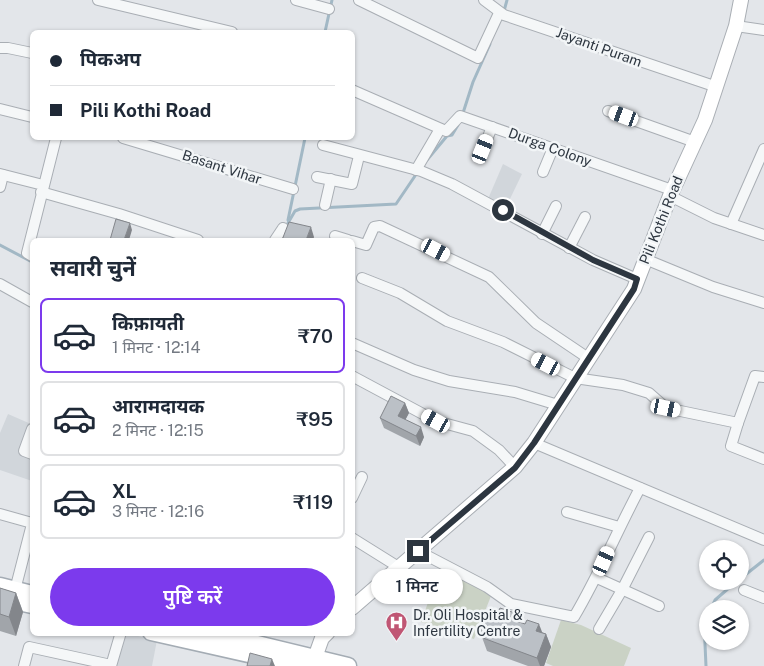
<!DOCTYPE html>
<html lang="hi">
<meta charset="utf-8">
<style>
:root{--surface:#fff;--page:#f6f6f7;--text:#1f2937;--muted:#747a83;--line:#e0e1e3;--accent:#7c3aed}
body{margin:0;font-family:"Public Sans","Noto Sans Devanagari",sans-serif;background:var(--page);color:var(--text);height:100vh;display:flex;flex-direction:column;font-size:19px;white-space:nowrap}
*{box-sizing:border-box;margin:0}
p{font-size:16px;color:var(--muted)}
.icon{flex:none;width:28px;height:28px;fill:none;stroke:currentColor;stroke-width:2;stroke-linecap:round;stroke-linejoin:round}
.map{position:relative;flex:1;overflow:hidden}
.side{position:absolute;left:30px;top:238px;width:325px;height:398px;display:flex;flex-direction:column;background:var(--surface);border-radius:8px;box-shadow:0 1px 4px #0004}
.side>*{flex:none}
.hud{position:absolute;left:30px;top:30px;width:325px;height:110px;border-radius:8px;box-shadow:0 1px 4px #0004;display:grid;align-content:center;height:110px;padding:0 20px;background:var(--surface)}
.tools{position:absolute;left:699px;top:540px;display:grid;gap:10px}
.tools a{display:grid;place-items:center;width:50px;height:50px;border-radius:50%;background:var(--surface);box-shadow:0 1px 4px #0004;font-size:25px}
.end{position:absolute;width:22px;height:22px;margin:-11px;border:6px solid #2d3640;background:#fff;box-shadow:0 0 0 2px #fff}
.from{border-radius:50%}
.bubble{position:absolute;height:35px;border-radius:18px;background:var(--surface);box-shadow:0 1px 4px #0004;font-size:16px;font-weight:600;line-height:35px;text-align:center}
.car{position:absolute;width:15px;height:30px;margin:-15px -8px;border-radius:6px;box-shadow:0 0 4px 1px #0007;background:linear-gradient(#fff 24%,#345 0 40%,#fff 0 76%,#345 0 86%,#fff 0)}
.hud b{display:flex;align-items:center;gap:18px;height:48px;font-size:19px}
.hud b+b{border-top:1px solid var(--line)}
.hud i{width:12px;height:12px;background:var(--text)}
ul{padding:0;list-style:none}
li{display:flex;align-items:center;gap:15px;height:75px;margin:0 10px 8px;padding:0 10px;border:2px solid var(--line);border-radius:8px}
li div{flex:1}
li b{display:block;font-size:19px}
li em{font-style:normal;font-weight:600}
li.selected{border-color:var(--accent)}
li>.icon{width:45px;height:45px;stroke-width:1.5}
h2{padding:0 20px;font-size:22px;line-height:60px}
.primary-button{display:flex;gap:10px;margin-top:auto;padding:10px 20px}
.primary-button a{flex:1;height:58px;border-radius:30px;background:var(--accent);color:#fff;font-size:20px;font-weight:600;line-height:58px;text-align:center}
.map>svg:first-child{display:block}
</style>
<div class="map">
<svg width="764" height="666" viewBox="0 0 764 666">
<rect width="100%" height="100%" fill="#e3e6ea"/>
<g fill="#d1d6db">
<polygon points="503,164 522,174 506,207 488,199"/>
<polygon points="8,414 31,424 20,450 32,455 32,481 0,470 0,433"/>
<polygon points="124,633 157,640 152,666 116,666"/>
</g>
<g fill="#cad2c5">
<polygon points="440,569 469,581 491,596 474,639 421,622"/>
<polygon points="561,620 581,625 631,648 624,666 553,666 546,663"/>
</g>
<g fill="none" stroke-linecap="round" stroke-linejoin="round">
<g stroke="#a2b8c5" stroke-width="3">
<polyline points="504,11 507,0"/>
<polyline points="325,32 332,0"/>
<polyline points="463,113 473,82 490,44"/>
<polyline points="427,160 447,136 452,135 458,125"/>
<polyline points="288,220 305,138"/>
<polyline points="288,223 295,211 300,209 396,204 417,173"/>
<polyline points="0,245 32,262"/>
<polyline points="740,579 764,560"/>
<polyline points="711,609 715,600 737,581"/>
<polyline points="706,666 704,622 708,616"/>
</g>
<defs>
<g id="street">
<polyline points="98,0 232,32"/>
<polyline points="296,0 329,9"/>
<polyline points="359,0 478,58 499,13"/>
<polyline points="484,0 504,15 717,87"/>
<polyline points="736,26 764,30"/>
<polyline points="0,48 8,48 32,53"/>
<polyline points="352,90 446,131 460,116 672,190"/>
<polyline points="0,109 32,117"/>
<polyline points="608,111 695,142"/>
<polyline points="123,138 293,189"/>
<polyline points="323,145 421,171 452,184 593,260 637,279"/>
<polyline points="483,149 492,127"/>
<polyline points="416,170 440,129"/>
<polyline points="543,172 553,148"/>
<polyline points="0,174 43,185"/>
<polyline points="317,177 352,184 359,156"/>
<polyline points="0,187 3,175"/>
<polyline points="41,192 119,214 198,240"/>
<polyline points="670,196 714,218 764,235"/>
<polyline points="325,205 331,179"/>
<polyline points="731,224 764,149"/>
<polyline points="542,234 556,206"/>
<polyline points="335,236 348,240"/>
<polyline points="275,240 283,228"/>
<polyline points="352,241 366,245 374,227 380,226 489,277 536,323 588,358"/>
<polyline points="569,248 585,217"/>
<polyline points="32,256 27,253 56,138"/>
<polyline points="645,259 713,287 764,303"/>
<polyline points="362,278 400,293 447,321 503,342 575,378 623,385 649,393 666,408 738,423 755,376 764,377"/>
<polyline points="0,284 32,302"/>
<polyline points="352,343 414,370 449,381 515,392 558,405"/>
<polyline points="352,376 436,421 473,431 499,450 515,467"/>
<polyline points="738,423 731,446 764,459"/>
<polyline points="32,429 24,451 32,454"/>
<polyline points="534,443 764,540"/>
<polyline points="352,498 362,477"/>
<polyline points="567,512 619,527"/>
<polyline points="0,514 32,523"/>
<polyline points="352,538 400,568"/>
<path d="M418 551 487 587 511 604 574 617C599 575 617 531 640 488"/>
<polyline points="597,578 659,606"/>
<polyline points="15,590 32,524"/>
<polyline points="744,590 764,598"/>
<polyline points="599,629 622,590 649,537"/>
<polyline points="24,666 29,647 111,665"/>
<polyline points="111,666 121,632"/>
</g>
<g id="secondary">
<polyline points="352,608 515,467 534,443 634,289 670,196 705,120 736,26 741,0"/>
<polyline points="312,666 322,638 328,632"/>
</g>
<g id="primary">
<polyline points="0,586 32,594"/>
<polyline points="0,598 32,605"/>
<polyline points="151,632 302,666"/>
<polyline points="207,632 348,666"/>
</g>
</defs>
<use href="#street" stroke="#a9aeb4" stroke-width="12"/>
<use href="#secondary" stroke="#a9aeb4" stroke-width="16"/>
<use href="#primary" stroke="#a4acb4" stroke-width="19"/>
<use href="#street" stroke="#f5f7f8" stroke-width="10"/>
<use href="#secondary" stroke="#fff" stroke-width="14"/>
<use href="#primary" stroke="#fff" stroke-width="16"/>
</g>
<g fill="#a1a5aa">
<polygon points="405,403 409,413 405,420 424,437 420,446 384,428 380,418"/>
<polygon points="0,588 16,593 23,612 16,636 0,631"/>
<polygon points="515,613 518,622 546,634 551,647 544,666 528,666 487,651 479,629 497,615"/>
</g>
<g fill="#83868b">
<polygon points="130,223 132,230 129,240 124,240"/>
<polygon points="311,227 314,237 313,240 306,240"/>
<polygon points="405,403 409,413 402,426 398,416"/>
<polygon points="421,427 424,437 420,446 416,436"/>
<polygon points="16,593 23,612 16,636 9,617"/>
<polygon points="515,613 520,626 513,620"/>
<polygon points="539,624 544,637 536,631"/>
<polygon points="546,634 551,647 544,666 540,666 537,658"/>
<polygon points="272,659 275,666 270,666"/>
</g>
<g fill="#bbc0c6" stroke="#83868b">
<polygon points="116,219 130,223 124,240 110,240"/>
<polygon points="289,222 311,227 306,240 282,240"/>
<polygon points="391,396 405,403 398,416 421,427 416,436 380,418"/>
<polygon points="0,588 16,593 9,617 0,614"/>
<polygon points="500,608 515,613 513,620 525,624 527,620 539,624 536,631 546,634 537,658 483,638 485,631 479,629 482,618 489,621 492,614 497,615"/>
<polygon points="250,653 272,659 270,666 247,666"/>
</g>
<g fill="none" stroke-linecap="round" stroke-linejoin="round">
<polyline stroke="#2d3640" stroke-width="6" points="418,551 515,468 534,443 634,289 637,279 593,260 503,210"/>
</g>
<defs>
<symbol id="hospital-pin" viewBox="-11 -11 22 30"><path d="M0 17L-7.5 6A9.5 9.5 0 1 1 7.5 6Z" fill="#c05674" stroke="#f2f5f7"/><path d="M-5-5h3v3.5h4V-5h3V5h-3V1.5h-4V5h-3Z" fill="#fff"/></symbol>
</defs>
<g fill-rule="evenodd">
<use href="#hospital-pin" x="384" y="610" width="25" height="34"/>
</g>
<g text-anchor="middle" stroke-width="5" stroke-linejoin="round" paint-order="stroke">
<g font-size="14" fill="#2d3640" stroke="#f2f5f7">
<text transform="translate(599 47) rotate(20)" y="5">Jayanti Puram</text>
<text transform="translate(550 147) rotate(20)" y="5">Durga Colony</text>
<text transform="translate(222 167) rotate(18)" y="5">Basant Vihar</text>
<text transform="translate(661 220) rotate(-68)" y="5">Pili Kothi Road</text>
</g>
<g font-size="14" fill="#2d3640" stroke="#f2f5f7" text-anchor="start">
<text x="413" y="620">Dr. Oli Hospital &amp;<tspan x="413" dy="16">Infertility Centre</tspan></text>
</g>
</g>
</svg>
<div class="tools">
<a><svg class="icon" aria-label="locate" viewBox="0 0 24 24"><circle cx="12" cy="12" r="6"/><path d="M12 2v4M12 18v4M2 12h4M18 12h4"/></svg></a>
<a><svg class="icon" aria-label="layers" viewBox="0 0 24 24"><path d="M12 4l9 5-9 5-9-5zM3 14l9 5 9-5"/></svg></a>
</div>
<i class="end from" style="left:503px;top:210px"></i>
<i class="end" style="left:418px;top:551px"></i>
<div class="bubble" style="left:371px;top:569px;width:92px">1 मिनट</div>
<i class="car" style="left:624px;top:116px;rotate:290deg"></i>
<i class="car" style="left:483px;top:149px;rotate:22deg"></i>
<i class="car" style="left:436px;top:250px;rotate:117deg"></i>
<i class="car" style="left:546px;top:364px;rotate:297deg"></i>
<i class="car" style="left:666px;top:408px;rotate:102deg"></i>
<i class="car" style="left:436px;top:421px;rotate:299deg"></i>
<i class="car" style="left:604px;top:561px;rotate:24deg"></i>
<div class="hud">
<b><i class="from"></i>पिकअप</b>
<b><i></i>Pili Kothi Road</b>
</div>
<section class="side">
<h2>सवारी चुनें</h2>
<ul>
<li class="selected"><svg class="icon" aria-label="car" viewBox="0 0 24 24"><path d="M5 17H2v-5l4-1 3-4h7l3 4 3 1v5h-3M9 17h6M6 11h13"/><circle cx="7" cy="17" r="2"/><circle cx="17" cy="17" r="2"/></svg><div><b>किफ़ायती</b><p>1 मिनट · 12:14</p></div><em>₹70</em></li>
<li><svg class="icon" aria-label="car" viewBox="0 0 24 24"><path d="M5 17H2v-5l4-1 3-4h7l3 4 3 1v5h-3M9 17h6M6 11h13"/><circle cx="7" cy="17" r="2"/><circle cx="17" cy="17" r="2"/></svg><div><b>आरामदायक</b><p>2 मिनट · 12:15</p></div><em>₹95</em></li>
<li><svg class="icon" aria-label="car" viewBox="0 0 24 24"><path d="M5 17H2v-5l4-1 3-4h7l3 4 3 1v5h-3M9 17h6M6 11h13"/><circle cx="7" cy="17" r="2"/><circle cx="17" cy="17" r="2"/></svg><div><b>XL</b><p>3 मिनट · 12:16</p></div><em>₹119</em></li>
</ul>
<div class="primary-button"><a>पुष्टि करें</a></div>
</section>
</div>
